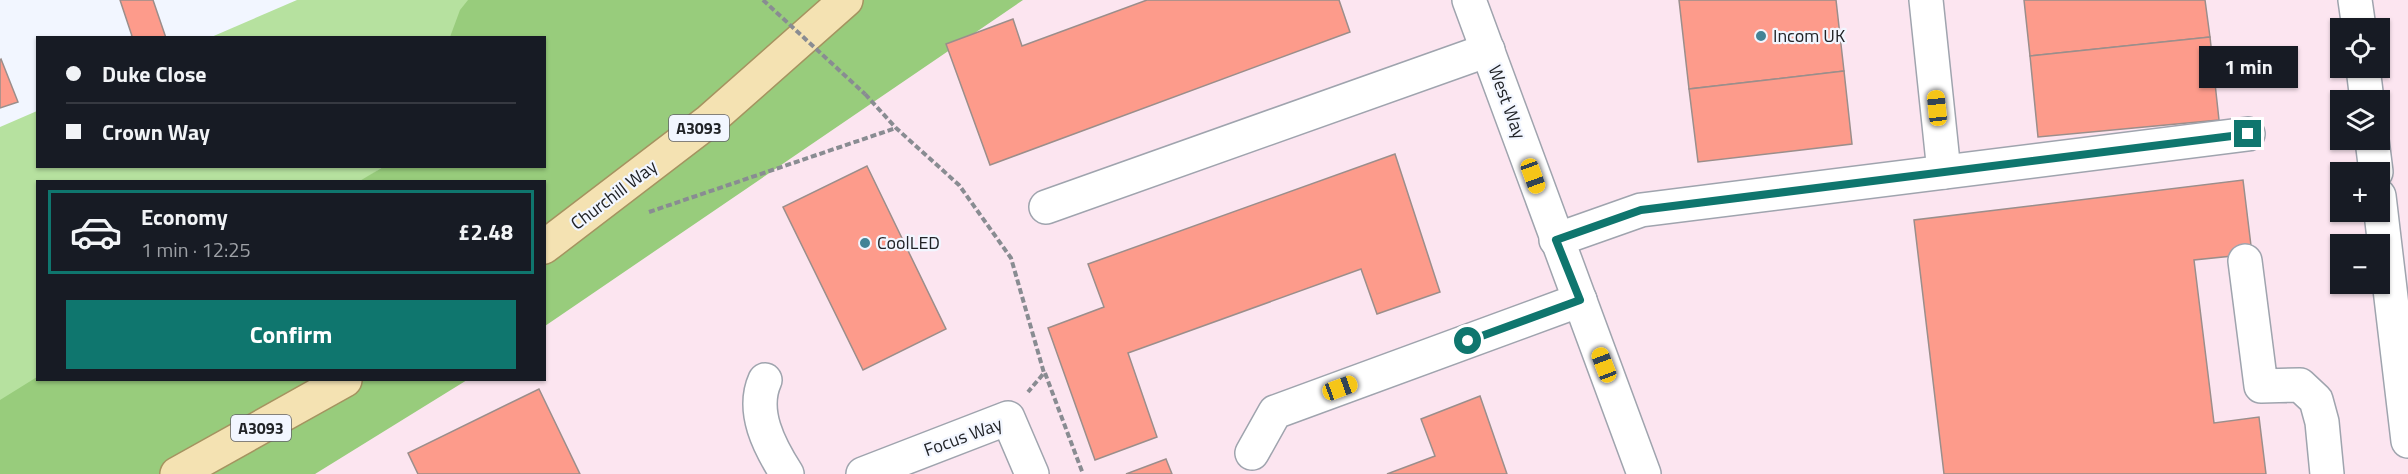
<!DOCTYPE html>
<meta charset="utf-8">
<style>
:root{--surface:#171b24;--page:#242831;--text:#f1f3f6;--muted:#9ea1a6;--line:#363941;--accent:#0f766e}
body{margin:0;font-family:"Titillium Web",sans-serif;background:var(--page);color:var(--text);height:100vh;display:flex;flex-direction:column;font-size:22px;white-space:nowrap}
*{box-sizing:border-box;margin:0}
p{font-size:20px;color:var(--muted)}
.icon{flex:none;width:33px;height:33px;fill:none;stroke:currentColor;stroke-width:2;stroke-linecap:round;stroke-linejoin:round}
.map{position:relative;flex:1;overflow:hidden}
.side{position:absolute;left:36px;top:180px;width:510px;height:201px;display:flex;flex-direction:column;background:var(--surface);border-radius:0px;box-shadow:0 2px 4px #0004}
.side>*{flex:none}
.top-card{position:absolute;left:36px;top:36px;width:510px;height:132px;border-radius:0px;box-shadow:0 2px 4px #0004;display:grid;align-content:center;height:132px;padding:0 30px;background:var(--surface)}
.tools{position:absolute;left:2330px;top:18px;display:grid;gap:12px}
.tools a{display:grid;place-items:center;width:60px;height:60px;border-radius:0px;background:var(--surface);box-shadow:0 2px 4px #0004;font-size:30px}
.end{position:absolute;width:27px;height:27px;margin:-14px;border:8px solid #0f766e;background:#fff;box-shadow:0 0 0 3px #fff}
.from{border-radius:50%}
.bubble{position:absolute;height:42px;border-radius:0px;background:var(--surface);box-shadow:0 2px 4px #0004;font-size:20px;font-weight:700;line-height:42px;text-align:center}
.car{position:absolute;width:18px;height:36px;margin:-18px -9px;border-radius:8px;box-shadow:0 0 4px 2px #0007;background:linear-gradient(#f5c518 24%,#345 0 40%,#f5c518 0 76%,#345 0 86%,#f5c518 0)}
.top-card b{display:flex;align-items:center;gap:21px;height:57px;font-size:22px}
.top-card b+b{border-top:2px solid var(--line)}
.top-card i{width:15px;height:15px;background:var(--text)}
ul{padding:10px 0 0;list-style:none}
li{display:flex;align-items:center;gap:18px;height:84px;margin:0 12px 9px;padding:0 18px;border:3px solid transparent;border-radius:0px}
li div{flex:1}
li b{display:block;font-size:22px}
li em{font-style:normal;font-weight:700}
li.selected{border-color:var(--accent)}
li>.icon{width:54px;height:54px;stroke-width:1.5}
.action{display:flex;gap:12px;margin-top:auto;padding:12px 30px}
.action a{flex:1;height:69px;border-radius:0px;background:var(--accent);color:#fff;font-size:24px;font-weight:700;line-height:69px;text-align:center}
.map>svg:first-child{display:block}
</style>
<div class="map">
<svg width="2408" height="474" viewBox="0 0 2408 474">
<rect width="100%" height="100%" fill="#f2f6ff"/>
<path fill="#fce5f0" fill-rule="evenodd" d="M887 0H2408V474H284L404 380H544L545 269ZM2340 28H2379V68H2340ZM2340 100H2379V140H2340ZM2340 172H2379V212H2340ZM2340 244H2379V284H2340Z"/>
<g fill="#b6e19f">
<polygon points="297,0 601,0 544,38 209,38"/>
<polygon points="37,111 38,166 383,167 360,182 38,182 38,380 0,412 0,127"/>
</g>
<g fill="#98cc7c">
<polygon points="468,0 1023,0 545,326 544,182 358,182 383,167 544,166 544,38 450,37 460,10"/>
<polygon points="37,377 38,380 467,380 315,474 0,474 0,400"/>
</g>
<g fill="#fd9b8b" stroke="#9b8e8b" stroke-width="1.5">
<polygon points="120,0 153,0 166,38 128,38 132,36"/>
<polygon points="1147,0 1339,0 1350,32 990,165 946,44 1013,19 1022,46"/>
<polygon points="1679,0 1836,0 1844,71 1689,89"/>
<polygon points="2024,0 2205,0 2210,37 2030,56"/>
<polygon points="2210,37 2219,120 2038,137 2030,56"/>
<polygon points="1,59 18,102 0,108 0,60"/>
<polygon points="1844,71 1852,144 1698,162 1689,89"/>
<polygon points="1395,154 1440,292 1377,314 1361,269 1128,353 1157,437 1095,460 1048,328 1104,307 1088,264"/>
<polygon points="867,166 946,329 863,370 783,207"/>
<polygon points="2243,180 2252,254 2194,260 2214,423 2259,417 2266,474 1944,474 1914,220"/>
<polygon points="539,389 580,474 418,474 408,453"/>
<polygon points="1480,396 1507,474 1387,474 1435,456 1421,419"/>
<polygon points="1166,459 1172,474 1126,474"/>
</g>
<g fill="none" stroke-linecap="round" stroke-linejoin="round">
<defs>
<g id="minor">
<polyline points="1469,0 1644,474"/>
<polyline points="1926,0 1944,172"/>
<polyline points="2355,0 2359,28"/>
<polyline points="2363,68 2367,100"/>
<polyline points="2372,140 2376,172"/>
<polyline points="2379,196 2408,441"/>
<polyline points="1046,207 1488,50"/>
<polyline points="1556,240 1641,210 2248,134"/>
<polyline points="2245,261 2261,386 2300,385 2316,400 2322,422 2327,474"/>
<path d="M765 380C751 411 769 446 787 474"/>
<polyline points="1252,453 1275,412 1580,300"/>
<polyline points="863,474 1008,418 1032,474"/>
</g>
<g id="major">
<polyline points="544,247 709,121 846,0"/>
<polyline points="177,474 345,380"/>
</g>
</defs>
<use href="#minor" stroke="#9fa4ae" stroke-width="36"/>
<use href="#major" stroke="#a59360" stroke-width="36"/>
<g stroke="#898c92" stroke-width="4" stroke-dasharray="6 3" stroke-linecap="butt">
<polyline points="865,94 896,128 959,185 1011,258 1044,373 1028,392"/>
<polyline points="649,212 896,128"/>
<polyline points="1045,373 1083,474"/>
</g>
<use href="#minor" stroke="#fff" stroke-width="33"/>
<use href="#major" stroke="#f4e2b2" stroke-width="33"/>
<polyline stroke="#898c92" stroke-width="4" stroke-dasharray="6 3" stroke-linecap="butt" points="763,0 865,94"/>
</g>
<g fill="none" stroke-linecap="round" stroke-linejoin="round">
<polyline stroke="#0f766e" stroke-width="8" points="1468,341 1580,300 1556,240 1641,210 2248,134"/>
</g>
<g fill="#438396" stroke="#f2f6ff" stroke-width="2">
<circle cx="1761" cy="36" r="6"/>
<circle cx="865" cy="243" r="6"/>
</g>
<g text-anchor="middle" stroke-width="4.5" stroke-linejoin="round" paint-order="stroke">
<g fill="#f2f6ff" stroke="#606268" stroke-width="1.5">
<rect x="669" y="115" width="60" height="26" rx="4.5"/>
<rect x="231" y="415" width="60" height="26" rx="4.5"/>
</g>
<g font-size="16" font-weight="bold" fill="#212327">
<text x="699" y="134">A3093</text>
<text x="261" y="434">A3093</text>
</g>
<g font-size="18" fill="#212327" stroke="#f2f6ff" text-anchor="start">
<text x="1773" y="42">Incom UK</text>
<text x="877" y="249">CoolLED</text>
</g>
<g font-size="18" fill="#212327" stroke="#f2f6ff">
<text transform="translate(1507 102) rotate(70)" y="6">West Way</text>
<text transform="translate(614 195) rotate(-37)" y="6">Churchill Way</text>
<text transform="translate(963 437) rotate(-20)" y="6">Focus Way</text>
</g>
</g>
</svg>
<div class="tools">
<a><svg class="icon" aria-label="locate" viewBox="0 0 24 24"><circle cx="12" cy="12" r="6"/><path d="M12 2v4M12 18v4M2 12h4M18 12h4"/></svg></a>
<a><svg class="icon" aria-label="layers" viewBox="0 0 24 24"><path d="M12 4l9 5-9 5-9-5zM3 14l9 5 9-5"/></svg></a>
<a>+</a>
<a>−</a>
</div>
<i class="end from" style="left:1468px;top:341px"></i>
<i class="end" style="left:2248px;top:134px"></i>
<div class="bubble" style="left:2199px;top:46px;width:99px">1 min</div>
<i class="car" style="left:1937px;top:108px;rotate:354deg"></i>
<i class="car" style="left:1533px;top:176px;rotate:160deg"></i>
<i class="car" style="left:1604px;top:365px;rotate:339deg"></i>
<i class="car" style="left:1340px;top:388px;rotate:70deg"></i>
<div class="top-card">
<b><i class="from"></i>Duke Close</b>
<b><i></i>Crown Way</b>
</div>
<section class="side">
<ul>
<li class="selected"><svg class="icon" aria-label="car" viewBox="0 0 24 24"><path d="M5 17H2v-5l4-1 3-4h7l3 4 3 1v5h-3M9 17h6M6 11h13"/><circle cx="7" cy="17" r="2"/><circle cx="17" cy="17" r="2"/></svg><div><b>Economy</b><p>1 min · 12:25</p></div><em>£2.48</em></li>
</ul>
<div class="action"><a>Confirm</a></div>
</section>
</div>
